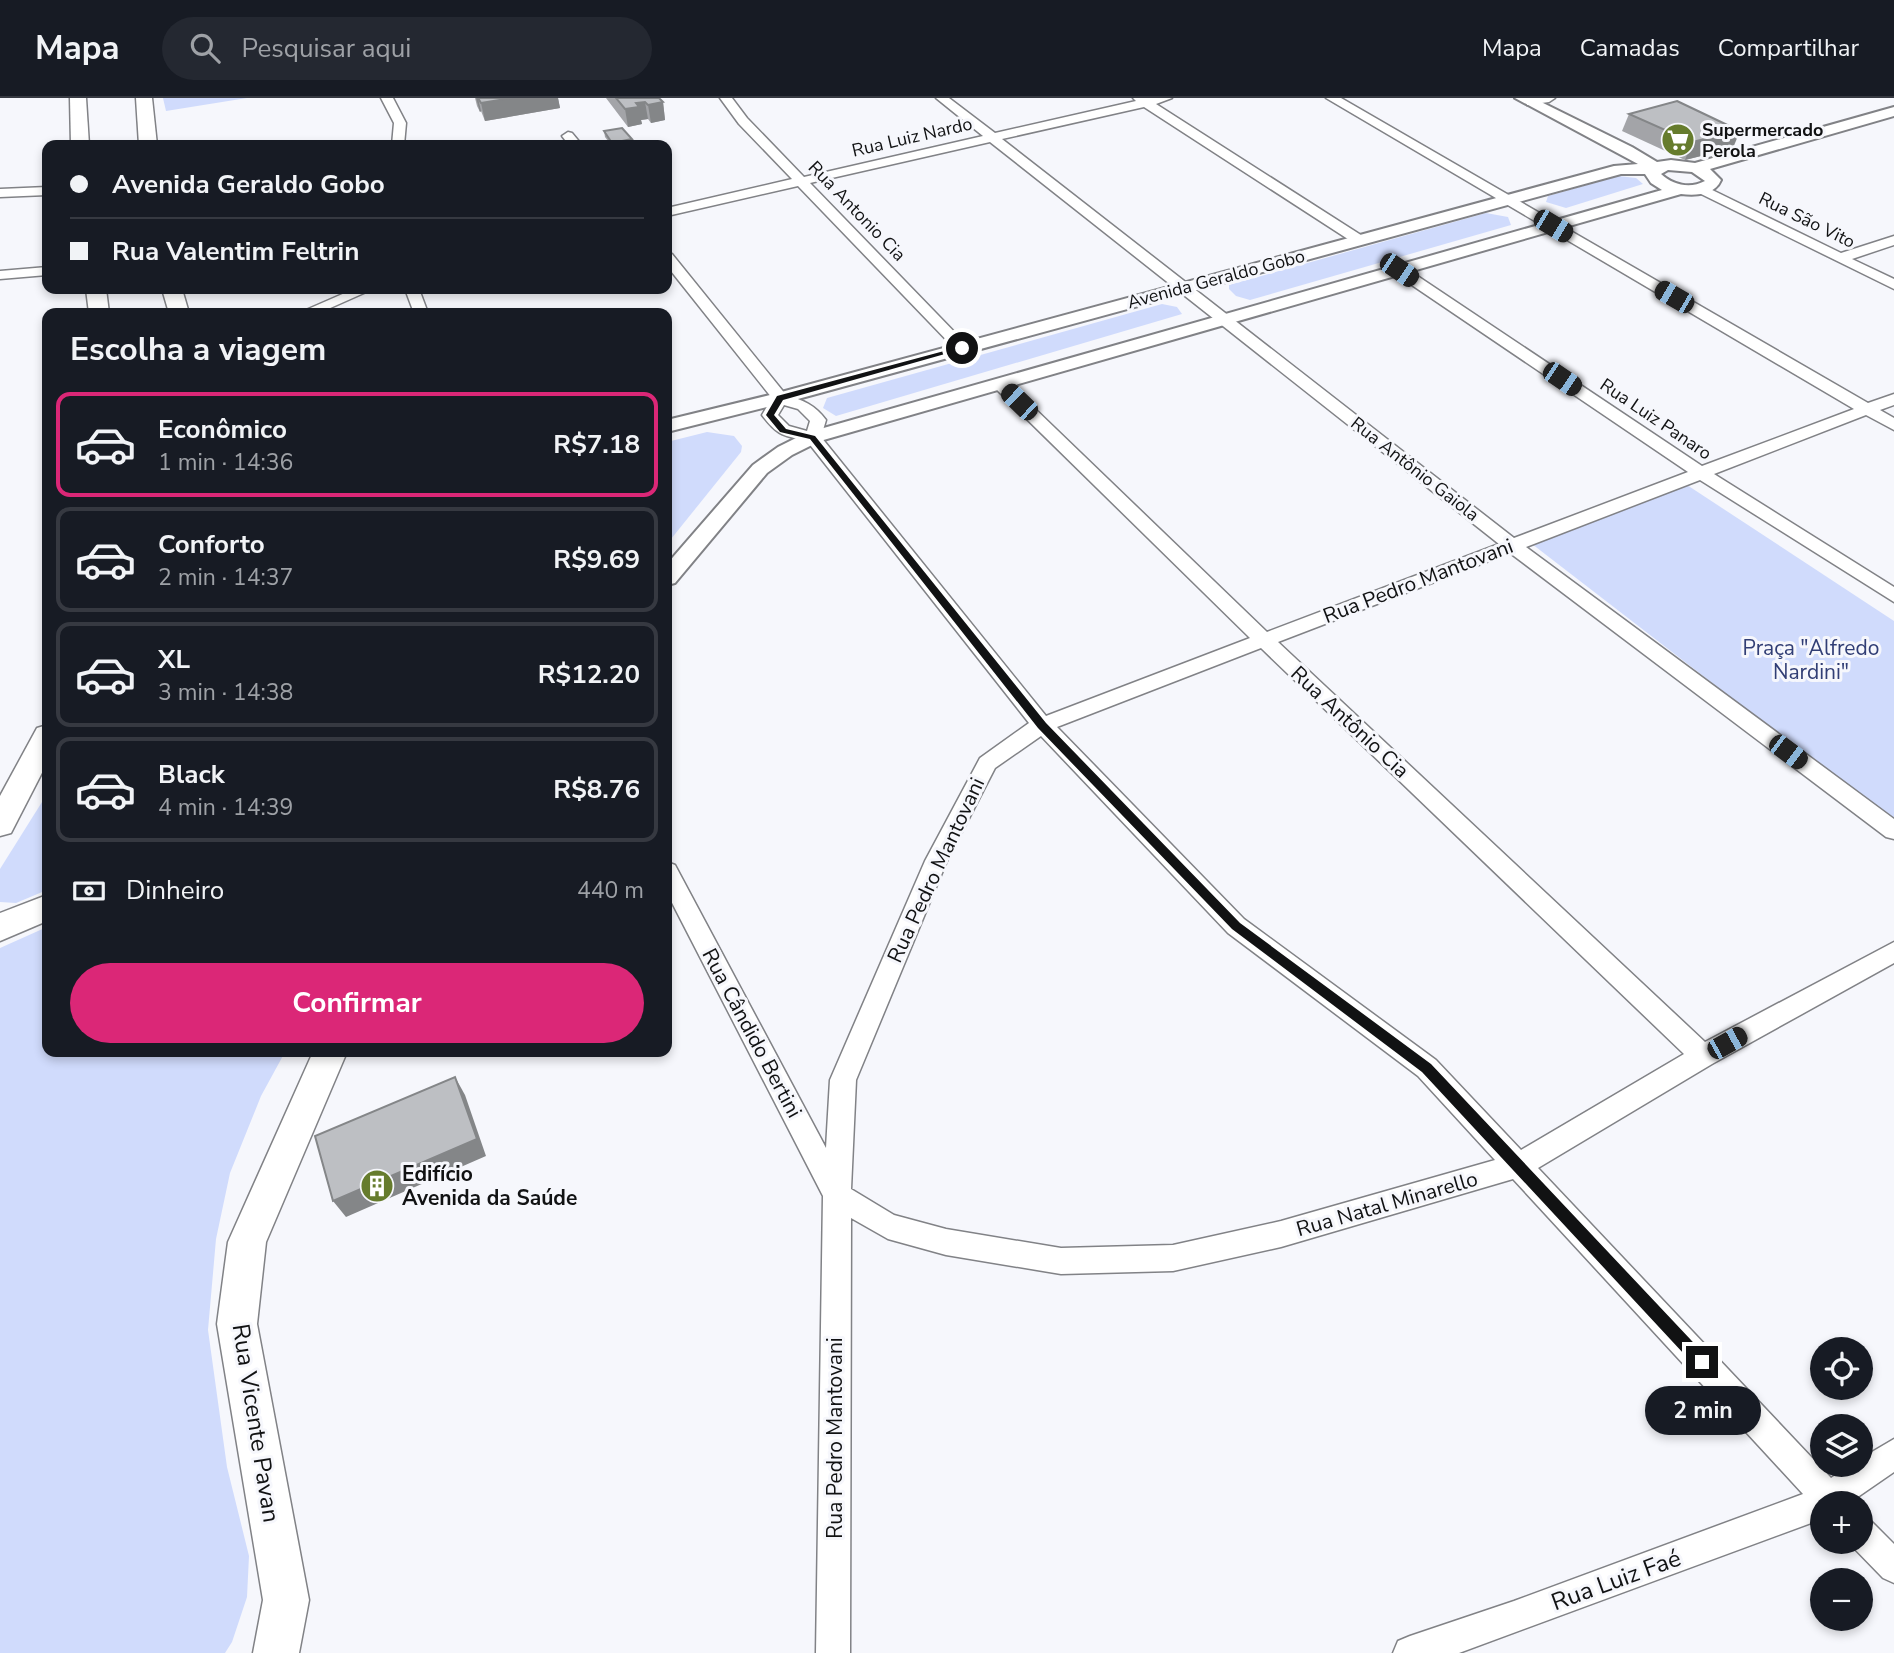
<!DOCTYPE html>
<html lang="pt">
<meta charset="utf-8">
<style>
:root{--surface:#171b24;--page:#242831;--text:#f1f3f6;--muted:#9ea1a6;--line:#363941;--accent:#db2777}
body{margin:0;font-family:"Nunito Sans",sans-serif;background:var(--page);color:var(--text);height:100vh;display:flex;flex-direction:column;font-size:26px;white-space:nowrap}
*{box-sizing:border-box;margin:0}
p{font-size:23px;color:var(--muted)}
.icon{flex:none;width:38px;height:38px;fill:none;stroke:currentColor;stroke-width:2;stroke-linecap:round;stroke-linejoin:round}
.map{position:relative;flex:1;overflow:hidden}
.drawer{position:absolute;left:42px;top:210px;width:630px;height:749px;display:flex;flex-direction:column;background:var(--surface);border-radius:14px;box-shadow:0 4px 10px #0003}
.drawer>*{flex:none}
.hud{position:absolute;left:42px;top:42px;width:630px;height:154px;border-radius:14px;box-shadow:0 4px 10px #0003;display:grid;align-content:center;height:154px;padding:0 28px;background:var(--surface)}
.tools{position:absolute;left:1810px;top:1239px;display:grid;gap:14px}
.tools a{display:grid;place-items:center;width:63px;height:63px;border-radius:50%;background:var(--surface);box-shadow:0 4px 10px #0003;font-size:35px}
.end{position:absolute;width:32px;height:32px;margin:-16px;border:9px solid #111213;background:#fff;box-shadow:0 0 0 4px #fff}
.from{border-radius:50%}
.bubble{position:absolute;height:49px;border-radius:24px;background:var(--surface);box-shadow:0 4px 10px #0003;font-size:23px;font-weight:700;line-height:49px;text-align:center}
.car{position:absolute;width:21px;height:42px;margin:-21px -10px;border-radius:9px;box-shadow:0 0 5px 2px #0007;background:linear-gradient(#222 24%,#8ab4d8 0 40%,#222 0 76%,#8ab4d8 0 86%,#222 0)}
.hud b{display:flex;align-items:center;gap:24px;height:66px;font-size:26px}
.hud b+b{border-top:2px solid var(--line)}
.hud i{width:18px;height:18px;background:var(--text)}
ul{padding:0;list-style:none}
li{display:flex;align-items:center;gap:21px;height:105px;margin:0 14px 10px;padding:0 14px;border:4px solid var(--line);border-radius:14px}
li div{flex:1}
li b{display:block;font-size:26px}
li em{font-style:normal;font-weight:700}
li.active{border-color:var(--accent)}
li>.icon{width:63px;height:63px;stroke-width:1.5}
h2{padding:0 28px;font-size:32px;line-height:84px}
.pay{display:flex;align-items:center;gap:18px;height:77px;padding:0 28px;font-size:26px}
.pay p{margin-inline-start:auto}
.button{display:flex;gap:14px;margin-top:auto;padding:14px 28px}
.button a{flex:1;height:80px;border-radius:42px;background:var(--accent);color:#fff;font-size:28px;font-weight:700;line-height:80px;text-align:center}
header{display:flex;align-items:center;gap:42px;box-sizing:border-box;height:98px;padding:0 35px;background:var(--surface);border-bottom:2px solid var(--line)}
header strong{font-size:33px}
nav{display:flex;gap:38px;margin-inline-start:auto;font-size:24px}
.search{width:490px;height:63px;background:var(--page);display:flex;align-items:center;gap:18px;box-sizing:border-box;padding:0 24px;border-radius:38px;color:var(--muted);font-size:26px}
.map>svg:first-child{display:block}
</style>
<header>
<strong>Mapa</strong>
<div class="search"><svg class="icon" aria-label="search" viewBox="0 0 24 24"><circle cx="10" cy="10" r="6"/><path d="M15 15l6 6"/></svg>Pesquisar aqui</div>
<nav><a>Mapa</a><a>Camadas</a><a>Compartilhar</a></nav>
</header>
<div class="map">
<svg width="1894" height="1555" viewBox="0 0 1894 1555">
<rect width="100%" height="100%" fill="#f6f7fc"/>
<g fill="#d0dbfc">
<polygon points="163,0 247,0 166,13"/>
<polygon points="1618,78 1636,80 1643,86 1566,110 1546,104 1548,98"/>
<polygon points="1486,115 1508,119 1511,127 1250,202 1236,198 1229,191 1229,187"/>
<polygon points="1162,206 1177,209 1182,216 836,318 823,310 827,300"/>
<polygon points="707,334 734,338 742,348 741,354 667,446 667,344"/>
<polygon points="1684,385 1894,523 1894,725 1532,446"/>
<polygon points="47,696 47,792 16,805 0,804 0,771"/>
<polygon points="47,829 47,954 285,954 261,998 230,1075 216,1141 208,1232 227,1369 249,1458 247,1499 232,1544 225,1555 0,1555 0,850"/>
</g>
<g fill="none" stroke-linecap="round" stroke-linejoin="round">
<defs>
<g id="minor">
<polygon points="381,0 393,0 406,25 404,47 392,47 394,25"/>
<path d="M720 0H732L747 20 804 79 983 38 936 0H949L995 35 1136 3 1133 0H1172L1156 6 1364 139V145H1354L1144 9 1002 41 1514 440 1688 374 1394 175 1392 172 1394 169H1404L1702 368 1854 311 1326 0H1341L1868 305 1894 296V307L1880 312 1894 320V332L1866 317 1714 376 1894 489V504L1700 382 1526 449 1894 721V741L1886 739 1510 455 1278 544 1705 944 1894 844V865L1712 966 1538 1070 1831 1380 1851 1367H1860V1361L1894 1341V1374L1849 1405H1822V1421L1459 1555H1393L1398 1543 1410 1538 1514 1503 1803 1396 1513 1081 1281 1149 1173 1173 1061 1176 946 1157 888 1141 851 1120 850 1555H816L823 1098 667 795V764L675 767 826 1050 830 982 925 763 980 660 1029 625 807 343C782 337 778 338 762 317L772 300 667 168V155L672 156 786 297C803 302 815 307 826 322L821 339 1046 618 1250 540 994 289 992 286 994 283H1006L1267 534 1499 446 990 44 810 85 967 247 970 250 962 255 957 253 798 88 667 118V110L792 81 739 26ZM784 307 798 311 810 323 807 333 789 328 778 317ZM1261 550 1684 956 1521 1052 1436 962 1244 821 1057 629ZM1041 638 1228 835 1418 978 1495 1062 1281 1123 1173 1147 1061 1150 946 1131 894 1117 851 1091 856 982 947 763 995 670Z"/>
<polygon points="1533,0 1555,0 1549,4 1527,7 1527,1"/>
<polygon points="568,34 572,35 582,47 569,47 562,38"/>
<polygon points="1702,87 1841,155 1894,138 1894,147 1852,161 1894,181 1894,191 1697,94 1695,91"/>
<polygon points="47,89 47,97 0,99 0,91"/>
<polygon points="47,169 47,177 0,181 0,173"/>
<polygon points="354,191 373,191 319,215 299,215"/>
<polygon points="405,191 419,191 428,215 414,215"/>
<polygon points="1860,1418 1871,1423 1894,1446 1894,1485 1883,1480 1849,1445 1860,1444"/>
</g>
<path id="tertiary" d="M1515 0H1533L1632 49 1657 64 1671 62 1695 65 1894 9V18L1710 71 1721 82C1715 97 1695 98 1681 96L820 343 792 357 767 375 675 485 667 487V466L753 367 778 349 806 335 1662 92 1651 85 1645 76H1621L787 304 667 334V322L774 296 1614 68 1638 66ZM1668 72 1692 74 1705 83C1690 91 1673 87 1661 76Z"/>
<g id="secondary">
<polygon points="70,0 86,0 89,47 71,47"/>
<polygon points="136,0 152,0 157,47 139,47"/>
<polygon points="86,191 106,191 109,215 89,215"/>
<polygon points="162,191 182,191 189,215 169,215"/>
<polygon points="47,627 47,665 11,735 0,738 0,698 37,630"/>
<polygon points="47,797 47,823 0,843 0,815"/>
<polygon points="313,954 347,954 266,1144 257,1226 309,1502 299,1555 253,1555 263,1502 217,1226 228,1144"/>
</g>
</defs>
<use href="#minor" stroke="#818286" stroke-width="3"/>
<use href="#tertiary" stroke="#818286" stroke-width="4"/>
<use href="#secondary" stroke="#818286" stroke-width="3"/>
<use href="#minor" fill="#fff" fill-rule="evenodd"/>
<use href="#tertiary" fill="#fff" fill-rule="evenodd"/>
<use href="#secondary" fill="#fff" fill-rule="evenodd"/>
</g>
<g fill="#a3a4a8">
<polygon points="475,0 558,0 560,10 485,23 481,13 480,14 477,8"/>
<polygon points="606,0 659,0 663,4 665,22 651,25 648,21 641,22 642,26 628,29"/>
<polygon points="1629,16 1733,50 1685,62 1622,33"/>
<polygon points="604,33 632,41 633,47 611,47 605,39"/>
</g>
<g fill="#848688">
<polygon points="476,0 478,0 481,13 480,14"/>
<polygon points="512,0 558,0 560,10 485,23 481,5"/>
<polygon points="645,4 648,21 641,22 642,26 628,29 625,11 636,5"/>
<polygon points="663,4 665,22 651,25 648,7"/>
<polygon points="1740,33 1733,50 1685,62 1692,44"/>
<polygon points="632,41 633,47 612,47 612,45"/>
<polygon points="455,979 465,997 486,1058 346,1119 333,1103"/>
</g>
<g fill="#bdbfc3" stroke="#848688" stroke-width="2">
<polygon points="478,0 512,0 481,5"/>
<polygon points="616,0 659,0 663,4 648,7 645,4 636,5 639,9 625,11"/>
<polygon points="1677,3 1740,33 1692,44 1629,16"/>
<polygon points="622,30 632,41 612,45 604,33"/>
<polygon points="455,979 477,1041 333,1103 315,1038"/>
</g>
<polygon fill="#111213" points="959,249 966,250 783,302 774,317 786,331 815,338 1046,625 1240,825 1431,966 1707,1259 1709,1264 1707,1270 1702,1272 1697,1270 1422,974 1232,831 1038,630 810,341 780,334 766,317 777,298"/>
<defs>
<symbol id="supermarket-disc" viewBox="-11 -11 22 22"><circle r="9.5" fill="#667c2d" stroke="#f6f7fc"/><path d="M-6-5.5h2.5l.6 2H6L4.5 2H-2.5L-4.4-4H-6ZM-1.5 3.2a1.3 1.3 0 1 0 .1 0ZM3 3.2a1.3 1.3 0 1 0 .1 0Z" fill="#fff"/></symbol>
<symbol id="building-disc" viewBox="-11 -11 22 22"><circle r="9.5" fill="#667c2d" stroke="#f6f7fc"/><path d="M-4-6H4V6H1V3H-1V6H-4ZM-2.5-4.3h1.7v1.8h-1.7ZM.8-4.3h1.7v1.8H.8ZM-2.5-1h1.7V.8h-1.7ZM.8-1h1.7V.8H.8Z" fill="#fff"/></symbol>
</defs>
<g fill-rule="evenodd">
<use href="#supermarket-disc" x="1659" y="23" width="38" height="38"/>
<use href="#building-disc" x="358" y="1069" width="38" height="38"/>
</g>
<g text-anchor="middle" stroke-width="6" stroke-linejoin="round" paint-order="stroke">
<g font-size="18" font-weight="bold" fill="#111213" stroke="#f6f7fc" text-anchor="start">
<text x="1702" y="38">Supermercado<tspan x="1702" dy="21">Perola</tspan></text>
</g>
<g font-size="18" fill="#111213" stroke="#f6f7fc">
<text transform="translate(912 39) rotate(-13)" y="6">Rua Luiz Nardo</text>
<text transform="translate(857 113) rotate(46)" y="6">Rua Antonio Cia</text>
<text transform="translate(1807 122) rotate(26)" y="6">Rua São Vito</text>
<text transform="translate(1216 181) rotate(-15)" y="6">Avenida Geraldo Gobo</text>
<text transform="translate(1656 321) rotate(34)" y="6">Rua Luiz Panaro</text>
<text transform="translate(1415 371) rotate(38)" y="6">Rua Antônio Gaiola</text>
</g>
<g font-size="21" fill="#111213" stroke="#f6f7fc">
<text transform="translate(1418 483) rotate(-21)" y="7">Rua Pedro Mantovani</text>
<text transform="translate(1350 624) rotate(43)" y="7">Rua Antônio Cia</text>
<text transform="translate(936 772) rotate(-65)" y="7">Rua Pedro Mantovani</text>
<text transform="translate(752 935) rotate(62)" y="7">Rua Cândido Bertini</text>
<text transform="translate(1387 1106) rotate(-16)" y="7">Rua Natal Minarello</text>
<text transform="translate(835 1340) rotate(-90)" y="7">Rua Pedro Mantovani</text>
</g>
<g font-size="21" fill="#313e75" stroke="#f6f7fc">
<text x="1811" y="557">Praça "Alfredo<tspan x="1811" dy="24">Nardini"</tspan></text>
</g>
<g font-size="21" font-weight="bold" fill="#111213" stroke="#f6f7fc" text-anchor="start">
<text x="402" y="1083">Edifício<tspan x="402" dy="24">Avenida da Saúde</tspan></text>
</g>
<g font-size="24" fill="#111213" stroke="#f6f7fc">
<text transform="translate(256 1325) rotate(81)" y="8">Rua Vicente Pavan</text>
<text transform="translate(1616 1482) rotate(-20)" y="8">Rua Luiz Faé</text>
</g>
</g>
</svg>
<div class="tools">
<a><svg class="icon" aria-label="locate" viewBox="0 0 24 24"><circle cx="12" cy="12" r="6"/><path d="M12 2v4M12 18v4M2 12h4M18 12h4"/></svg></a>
<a><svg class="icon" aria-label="layers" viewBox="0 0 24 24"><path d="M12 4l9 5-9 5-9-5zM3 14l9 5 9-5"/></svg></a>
<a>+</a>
<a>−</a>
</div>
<i class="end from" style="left:962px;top:250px"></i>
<i class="end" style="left:1702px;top:1264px"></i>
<div class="bubble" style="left:1645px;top:1288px;width:116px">2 min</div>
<i class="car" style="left:1553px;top:128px;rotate:121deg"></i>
<i class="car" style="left:1399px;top:172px;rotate:124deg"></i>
<i class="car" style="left:1674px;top:199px;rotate:300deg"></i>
<i class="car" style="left:1562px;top:281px;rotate:124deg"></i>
<i class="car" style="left:1019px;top:304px;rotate:314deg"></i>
<i class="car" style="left:1788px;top:654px;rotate:127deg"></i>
<i class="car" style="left:1727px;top:945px;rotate:61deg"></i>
<div class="hud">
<b><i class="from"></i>Avenida Geraldo Gobo</b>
<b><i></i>Rua Valentim Feltrin</b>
</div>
<section class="drawer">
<h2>Escolha a viagem</h2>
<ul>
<li class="active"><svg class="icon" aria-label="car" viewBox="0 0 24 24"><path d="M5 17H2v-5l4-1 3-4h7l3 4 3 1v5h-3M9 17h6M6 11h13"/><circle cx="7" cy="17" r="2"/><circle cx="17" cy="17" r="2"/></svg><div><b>Econômico</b><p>1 min · 14:36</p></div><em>R$7.18</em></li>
<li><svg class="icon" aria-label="car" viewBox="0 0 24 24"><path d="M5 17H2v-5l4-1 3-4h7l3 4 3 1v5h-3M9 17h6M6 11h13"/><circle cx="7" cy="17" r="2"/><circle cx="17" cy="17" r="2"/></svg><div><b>Conforto</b><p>2 min · 14:37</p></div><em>R$9.69</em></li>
<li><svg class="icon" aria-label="car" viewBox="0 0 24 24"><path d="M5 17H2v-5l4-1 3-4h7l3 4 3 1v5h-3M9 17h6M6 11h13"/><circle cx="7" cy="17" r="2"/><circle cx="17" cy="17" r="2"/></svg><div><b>XL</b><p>3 min · 14:38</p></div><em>R$12.20</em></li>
<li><svg class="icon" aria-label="car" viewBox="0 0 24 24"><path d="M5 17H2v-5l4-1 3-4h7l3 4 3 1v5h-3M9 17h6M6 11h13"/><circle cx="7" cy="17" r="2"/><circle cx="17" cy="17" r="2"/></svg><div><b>Black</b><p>4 min · 14:39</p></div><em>R$8.76</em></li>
</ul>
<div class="pay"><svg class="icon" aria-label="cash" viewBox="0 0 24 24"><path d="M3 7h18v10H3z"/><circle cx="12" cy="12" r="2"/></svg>Dinheiro<p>440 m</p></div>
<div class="button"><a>Confirmar</a></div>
</section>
</div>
